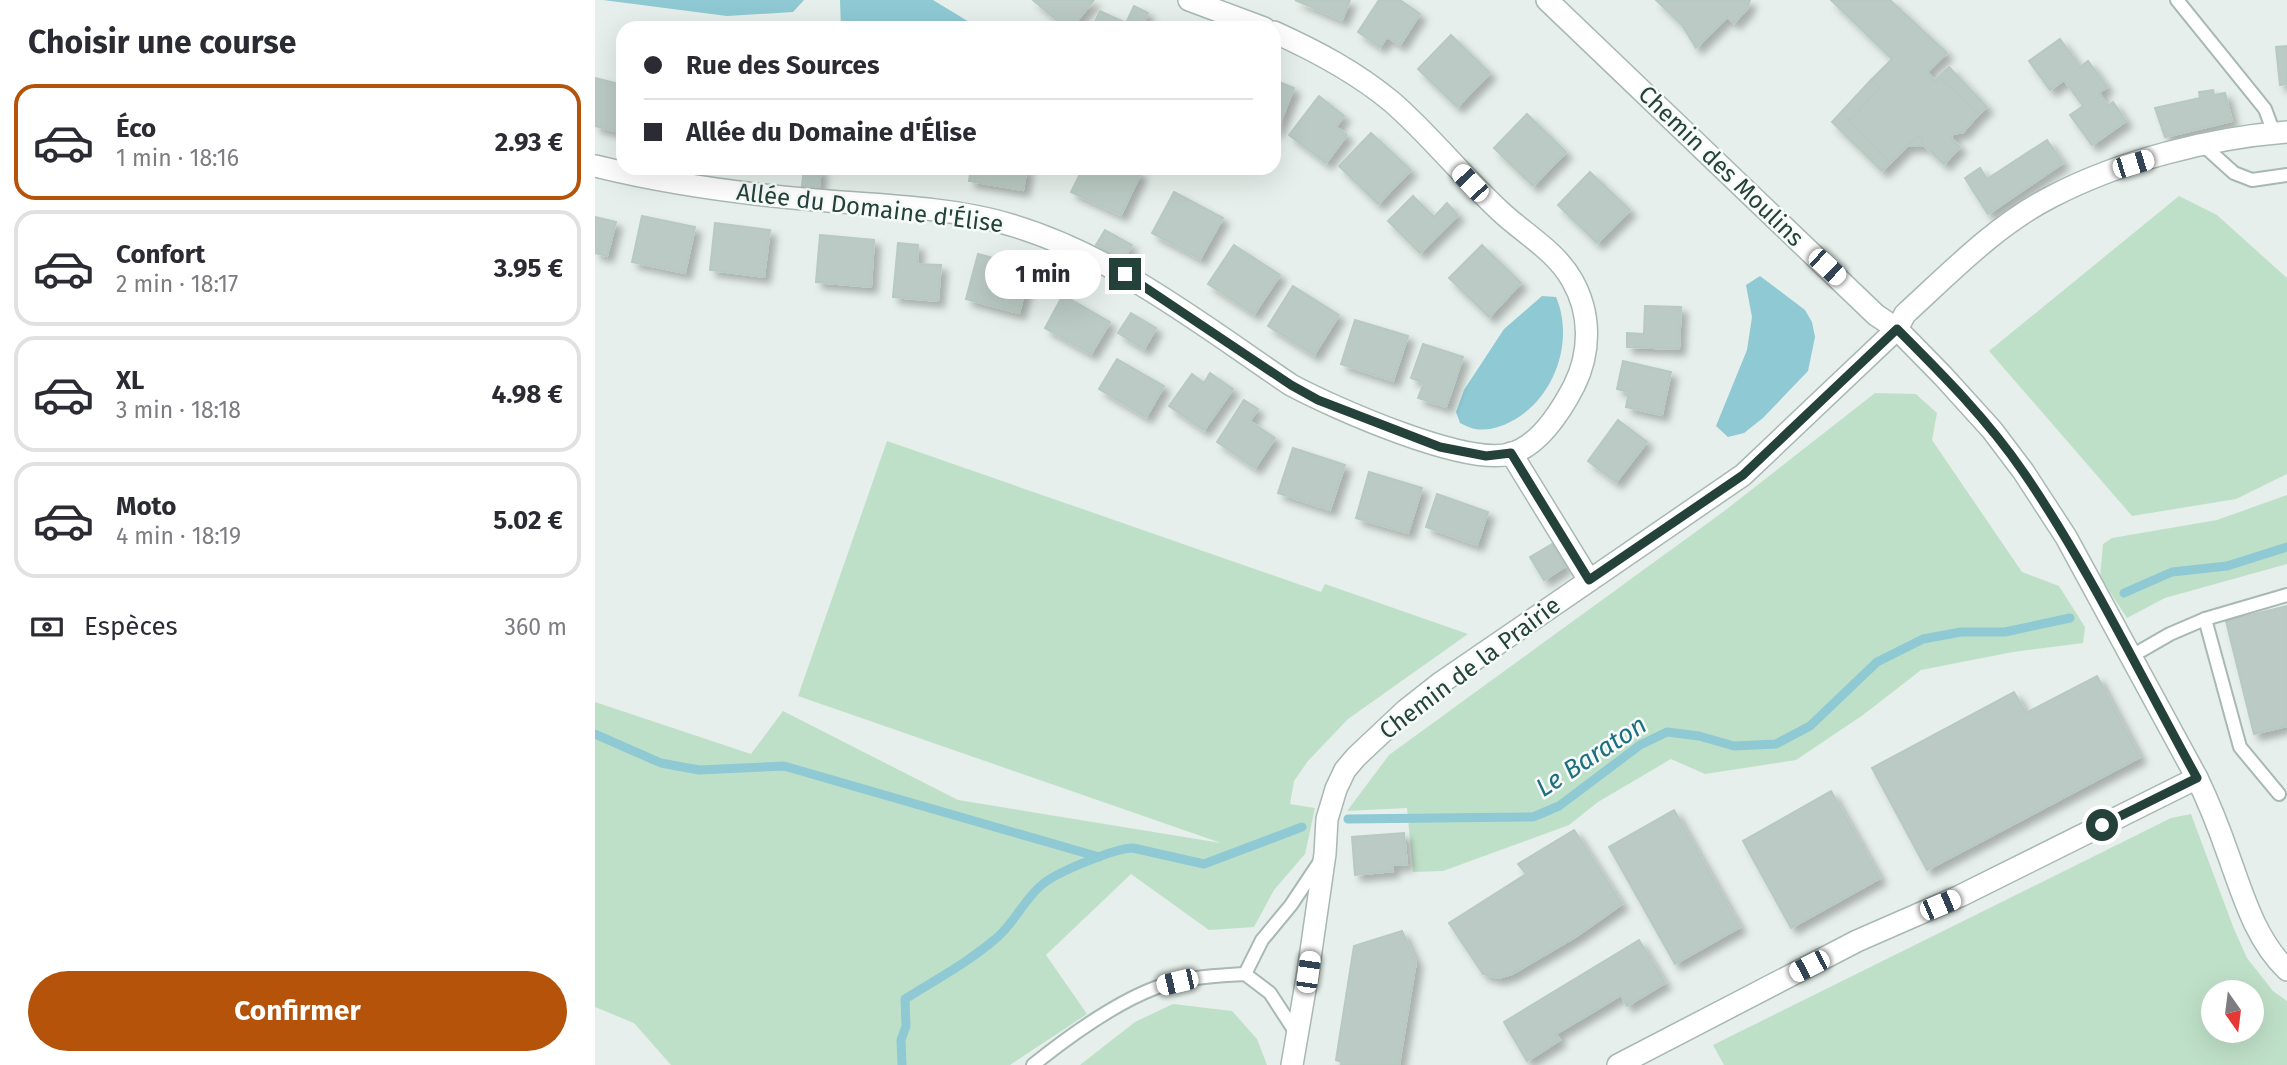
<!DOCTYPE html>
<html lang="fr">
<meta charset="utf-8">
<style>
:root{--surface:#fff;--page:#f7f7f7;--text:#2b2b33;--muted:#7c7c81;--line:#e1e1e2;--accent:#b45309}
body{margin:0;font-family:"Fira Sans",sans-serif;background:var(--page);color:var(--text);height:100vh;display:flex;flex-direction:column;font-size:26px;white-space:nowrap}
*{box-sizing:border-box;margin:0}
p{font-size:23px;color:var(--muted)}
.icon{flex:none;width:38px;height:38px;fill:none;stroke:currentColor;stroke-width:2;stroke-linecap:round;stroke-linejoin:round}
.map{position:relative;flex:1;overflow:hidden}
.details{display:flex;flex-direction:column;background:var(--surface);width:595px}
.details>*{flex:none}
.top-card{position:absolute;left:21px;top:21px;width:665px;height:154px;border-radius:21px;box-shadow:0 7px 28px #0002;display:grid;align-content:center;height:154px;padding:0 28px;background:var(--surface)}
.needle{width:46px;rotate:166deg}
.fabs{position:absolute;left:1606px;top:980px;display:grid;gap:14px}
.fabs a{display:grid;place-items:center;width:63px;height:63px;border-radius:50%;background:var(--surface);box-shadow:0 7px 28px #0002;font-size:35px}
.end{position:absolute;width:32px;height:32px;margin:-16px;border:9px solid #24423a;background:#fff;box-shadow:0 0 0 4px #fff}
.from{border-radius:50%}
.bubble{position:absolute;height:49px;border-radius:24px;background:var(--surface);box-shadow:0 7px 28px #0002;font-size:23px;font-weight:700;line-height:49px;text-align:center}
.car{position:absolute;width:21px;height:42px;margin:-21px -10px;border-radius:9px;box-shadow:0 0 5px 2px #0007;background:linear-gradient(#fff 24%,#345 0 40%,#fff 0 76%,#345 0 86%,#fff 0)}
.top-card b{display:flex;align-items:center;gap:24px;height:66px;font-size:26px}
.top-card b+b{border-top:2px solid var(--line)}
.top-card i{width:18px;height:18px;background:var(--text)}
ul{padding:0;list-style:none}
li{display:flex;align-items:center;gap:21px;height:116px;margin:0 14px 10px;padding:0 14px;border:4px solid var(--line);border-radius:21px}
li div{flex:1}
li b{display:block;font-size:26px}
li em{font-style:normal;font-weight:700}
li.selected{border-color:var(--accent)}
li>.icon{width:63px;height:63px;stroke-width:1.5}
h2{padding:0 28px;font-size:32px;line-height:84px}
.pay{display:flex;align-items:center;gap:18px;height:77px;padding:0 28px;font-size:26px}
.pay p{margin-inline-start:auto}
.button{display:flex;gap:14px;margin-top:auto;padding:14px 28px}
.button a{flex:1;height:80px;border-radius:42px;background:var(--accent);color:#fff;font-size:28px;font-weight:700;line-height:80px;text-align:center}
main{display:flex;flex:1;min-height:0}
.map>svg:first-child{display:block}
</style>
<main>
<section class="details">
<h2>Choisir une course</h2>
<ul>
<li class="selected"><svg class="icon" aria-label="car" viewBox="0 0 24 24"><path d="M5 17H2v-5l4-1 3-4h7l3 4 3 1v5h-3M9 17h6M6 11h13"/><circle cx="7" cy="17" r="2"/><circle cx="17" cy="17" r="2"/></svg><div><b>Éco</b><p>1 min · 18:16</p></div><em>2.93 €</em></li>
<li><svg class="icon" aria-label="car" viewBox="0 0 24 24"><path d="M5 17H2v-5l4-1 3-4h7l3 4 3 1v5h-3M9 17h6M6 11h13"/><circle cx="7" cy="17" r="2"/><circle cx="17" cy="17" r="2"/></svg><div><b>Confort</b><p>2 min · 18:17</p></div><em>3.95 €</em></li>
<li><svg class="icon" aria-label="car" viewBox="0 0 24 24"><path d="M5 17H2v-5l4-1 3-4h7l3 4 3 1v5h-3M9 17h6M6 11h13"/><circle cx="7" cy="17" r="2"/><circle cx="17" cy="17" r="2"/></svg><div><b>XL</b><p>3 min · 18:18</p></div><em>4.98 €</em></li>
<li><svg class="icon" aria-label="car" viewBox="0 0 24 24"><path d="M5 17H2v-5l4-1 3-4h7l3 4 3 1v5h-3M9 17h6M6 11h13"/><circle cx="7" cy="17" r="2"/><circle cx="17" cy="17" r="2"/></svg><div><b>Moto</b><p>4 min · 18:19</p></div><em>5.02 €</em></li>
</ul>
<div class="pay"><svg class="icon" aria-label="cash" viewBox="0 0 24 24"><path d="M3 7h18v10H3z"/><circle cx="12" cy="12" r="2"/></svg>Espèces<p>360 m</p></div>
<div class="button"><a>Confirmer</a></div>
</section>
<div class="map">
<svg width="1692" height="1065" viewBox="0 0 1692 1065">
<defs>
<filter id="shadow"><feDropShadow dx="6" dy="6" stdDeviation="3.5" flood-color="#0004"/></filter>
</defs>
<rect width="100%" height="100%" fill="#e6efeb"/>
<g fill="#bfe0c8" fill-rule="evenodd">
<polygon points="1584,196 1622,215 1692,278 1692,474 1641,499 1537,516 1394,351"/>
<polygon points="1280,393 1321,394 1342,413 1337,440 1427,572 1464,586 1490,627 1488,643 1418,652 1326,670 1268,715 1201,760 1110,774 1076,759 1003,802 974,825 848,871 818,872 812,808 752,811 794,755 1128,512"/>
<polygon points="292,441 726,592 730,584 873,634 753,719 713,761 699,781 695,804 720,808 710,854 679,890 659,927 614,930 536,874 451,955 492,1014 415,1065 76,1065 39,1023 0,1007 0,702 156,754 188,711 363,800 626,843 203,696"/>
<polygon points="1692,495 1692,564 1570,598 1532,618 1505,577 1508,544 1517,538 1622,520"/>
<path d="M1596 814 1639 929 1652 958 1678 991 1692 1001V1065H1129L1118 1045 1576 818ZM1619 992H1657V1031H1619Z"/>
<polygon points="578,1004 637,1011 662,1039 672,1065 485,1065 540,1022"/>
</g>
<g fill="#8ec9d4">
<polygon points="8,0 209,0 198,12 132,16"/>
<polygon points="245,0 338,0 384,28 246,28"/>
<polygon points="1165,276 1210,310 1217,322 1220,337 1213,371 1168,418 1149,433 1133,437 1121,426 1152,350 1157,317 1151,285"/>
<path d="M947 296 961 297C980 341 959 399 917 421 906 427 894 431 880 429 875 428 870 425 865 423L861 412 869 390 909 329Z"/>
</g>
<g fill="none" stroke-linecap="round" stroke-linejoin="round">
<g stroke="#8ec9d4" stroke-width="9">
<polyline points="1529,593 1577,572 1632,566 1692,547"/>
<polyline points="0,734 66,763 104,770 189,766 504,857"/>
<polyline points="753,819 938,817 964,806 1045,745 1072,732 1104,736 1139,746 1181,744 1215,726 1282,662 1328,639 1366,632 1410,632 1475,618"/>
<path d="M307 1065 306 1040 311 1026 310 999C340 980 372 963 399 940 419 925 429 898 449 883 463 872 520 848 538 848L609 864 707 827"/>
</g>
</g>
<g fill="#bbcac4" stroke="#b8c9c2" stroke-width="2" filter="url(#shadow)">
<polygon points="438,0 499,0 476,28 471,28"/>
<polygon points="700,0 755,0 747,20"/>
<polygon points="784,0 805,0 825,14 805,45 792,37 785,47 763,32"/>
<polygon points="1061,0 1155,0 1152,9 1139,23 1132,17 1101,48 1087,25"/>
<polygon points="1236,0 1295,0 1352,53 1332,72 1340,81 1344,76 1384,114 1368,132 1358,134 1356,138 1365,147 1349,164 1327,144 1328,138 1321,137 1295,163 1253,121 1285,88 1276,80 1297,59"/>
<polygon points="539,6 553,13 546,28 497,28 505,11 531,23"/>
<polygon points="856,35 895,73 862,107 823,69"/>
<polygon points="1465,39 1485,67 1493,61 1512,87 1504,93 1513,106 1518,102 1531,121 1497,145 1475,115 1488,106 1469,80 1455,90 1434,61"/>
<polygon points="1692,46 1692,84 1685,85 1681,47"/>
<polygon points="1354,67 1392,107 1384,114 1344,76"/>
<polygon points="0,78 28,85 28,133 0,126"/>
<polygon points="679,80 699,88 681,132 679,131"/>
<polygon points="1276,80 1285,88 1253,121 1295,163 1287,171 1237,122"/>
<polygon points="1618,90 1619,95 1630,93 1637,121 1570,137 1560,108 1605,98 1604,92"/>
<polygon points="724,96 749,116 741,127 752,135 731,163 694,135"/>
<polygon points="932,114 971,152 938,186 899,148"/>
<polygon points="776,133 816,170 783,204 744,166"/>
<polygon points="1321,137 1328,138 1327,146 1312,146"/>
<polygon points="1452,140 1468,163 1393,214 1370,178 1385,168 1392,179"/>
<polygon points="209,168 226,168 224,188 207,186"/>
<polygon points="376,168 432,168 428,190 374,181"/>
<polygon points="488,168 536,168 546,173 526,215 476,192"/>
<polygon points="995,172 1035,210 1002,243 963,205"/>
<polygon points="579,192 628,218 605,259 557,233"/>
<polygon points="818,196 839,217 852,203 863,215 825,253 793,221"/>
<polygon points="47,216 100,227 90,273 37,262"/>
<polygon points="0,217 21,222 12,256 0,253"/>
<polygon points="120,223 175,230 169,277 115,270"/>
<polygon points="510,230 537,245 528,260 501,245"/>
<polygon points="225,235 279,240 276,287 221,282"/>
<polygon points="303,243 323,245 322,264 346,265 343,301 298,297"/>
<polygon points="639,245 685,275 659,314 613,284"/>
<polygon points="887,245 926,283 894,317 854,278"/>
<polygon points="383,254 436,268 424,313 371,299"/>
<polygon points="698,286 744,315 719,355 673,326"/>
<polygon points="468,295 515,322 496,354 450,328"/>
<polygon points="1050,306 1086,307 1084,349 1032,347 1032,333 1049,334"/>
<polygon points="536,313 561,328 549,349 523,333"/>
<polygon points="760,320 813,336 798,381 746,364"/>
<polygon points="828,344 868,357 851,407 823,398 829,383 816,378"/>
<polygon points="522,359 569,386 551,417 504,389"/>
<polygon points="1028,361 1076,372 1067,415 1031,407 1034,392 1022,389"/>
<polygon points="615,373 638,389 609,430 574,406 597,374 609,383"/>
<polygon points="649,400 663,409 655,421 680,438 660,468 622,442"/>
<polygon points="1023,420 1052,442 1021,482 993,461"/>
<polygon points="698,448 750,465 735,510 683,493"/>
<polygon points="774,472 827,488 813,533 761,518"/>
<polygon points="842,494 893,512 882,545 831,527"/>
<polygon points="957,544 971,566 949,580 935,557"/>
<polygon points="1692,606 1692,726 1659,734 1631,621"/>
<polygon points="1502,676 1545,757 1332,870 1277,768 1419,692 1431,713"/>
<polygon points="1236,791 1285,878 1196,928 1148,841"/>
<polygon points="1079,810 1145,927 1080,964 1014,847"/>
<polygon points="979,830 1027,904 982,936 917,974 903,978 888,974 854,923 931,874 923,864"/>
<polygon points="809,833 812,864 797,865 798,871 760,875 757,837"/>
<polygon points="807,931 821,962 804,1065 746,1065 747,1062 741,1060 759,946"/>
<polygon points="1044,940 1070,983 1032,1006 1026,995 961,1034 965,1040 932,1061 909,1022"/>
</g>
<g fill="none" stroke-linecap="round" stroke-linejoin="round">
<defs>
<g id="service">
<polyline points="1582,0 1670,109 1679,133"/>
<polyline points="1608,145 1639,173 1657,180 1692,175"/>
<polyline points="1535,657 1575,634 1610,619"/>
<polyline points="1684,794 1645,747 1610,619 1692,595"/>
<polyline points="650,974 667,940 696,905 726,860"/>
<path d="M438 1065C473 1037 518 1004 560 988 588 977 620 976 650 974L675 993 701 1033"/>
</g>
<g id="minor">
<polyline points="594,0 669,28"/>
<path d="M952 0 1281 315 1302 329 1348 376 1397 430 1428 471 1471 537 1602 778C1614 803 1624 828 1633 854 1648 895 1660 939 1692 970"/>
<path d="M0 166C73 184 146 194 221 200 281 205 358 207 416 225 520 256 607 325 696 385 739 408 870 466 915 454 944 446 966 411 979 386 996 352 996 313 977 280 961 251 928 233 905 211 867 176 835 135 797 102 761 72 721 51 679 32"/>
<polyline points="916,453 994,580"/>
<path d="M697 1065 713 972 730 854 732 819 741 789 750 770 761 757 811 710 844 684 1148 475 1302 329 1310 314C1355 273 1401 225 1456 197 1525 161 1614 138 1692 132"/>
<polyline points="1023,1065 1262,941 1365,896 1602,778"/>
</g>
</defs>
<use href="#service" stroke="#a8b8b2" stroke-width="16"/>
<use href="#minor" stroke="#a8b8b2" stroke-width="24"/>
<use href="#service" stroke="#fff" stroke-width="12"/>
<use href="#minor" stroke="#fff" stroke-width="21"/>
</g>
<g fill="none" stroke-linecap="round" stroke-linejoin="round">
<path stroke="#24423a" stroke-width="9" d="M530 274 696 385 723 400 845 447 891 456 916 453 994 580 1148 475 1302 329C1347 374 1393 420 1429 473 1494 568 1546 677 1602 778L1507 825"/>
</g>
<g text-anchor="middle" stroke-width="5" stroke-linejoin="round" paint-order="stroke">
<g font-size="24" fill="#24423a" stroke="#f7fbf9">
<text transform="translate(1126 166) rotate(44)" y="8">Chemin des Moulins</text>
<text transform="translate(275 208) rotate(7)" y="8">Allée du Domaine d'Élise</text>
<text transform="translate(875 668) rotate(-37)" y="8">Chemin de la Prairie</text>
</g>
<g font-size="26" font-style="italic" fill="#1c6f80" stroke="#f7fbf9">
<text transform="translate(996 756) rotate(-33)" y="9">Le Baraton</text>
</g>
</g>
</svg>
<div class="fabs">
<a><svg class="needle" viewBox="-14 -14 28 28"><path d="M0-13l5 13h-10z" fill="#e53935"/><path d="M0 13l5-13h-10z" fill="#7c7c81"/></svg></a>
</div>
<i class="end from" style="left:1507px;top:825px"></i>
<i class="end" style="left:530px;top:274px"></i>
<div class="bubble" style="left:390px;top:250px;width:116px">1 min</div>
<i class="car" style="left:1538px;top:164px;rotate:73deg"></i>
<i class="car" style="left:875px;top:183px;rotate:317deg"></i>
<i class="car" style="left:1232px;top:267px;rotate:133deg"></i>
<i class="car" style="left:1345px;top:905px;rotate:67deg"></i>
<i class="car" style="left:1214px;top:966px;rotate:243deg"></i>
<i class="car" style="left:713px;top:972px;rotate:8deg"></i>
<i class="car" style="left:582px;top:982px;rotate:257deg"></i>
<div class="top-card">
<b><i class="from"></i>Rue des Sources</b>
<b><i></i>Allée du Domaine d'Élise</b>
</div>
</div>
</main>
